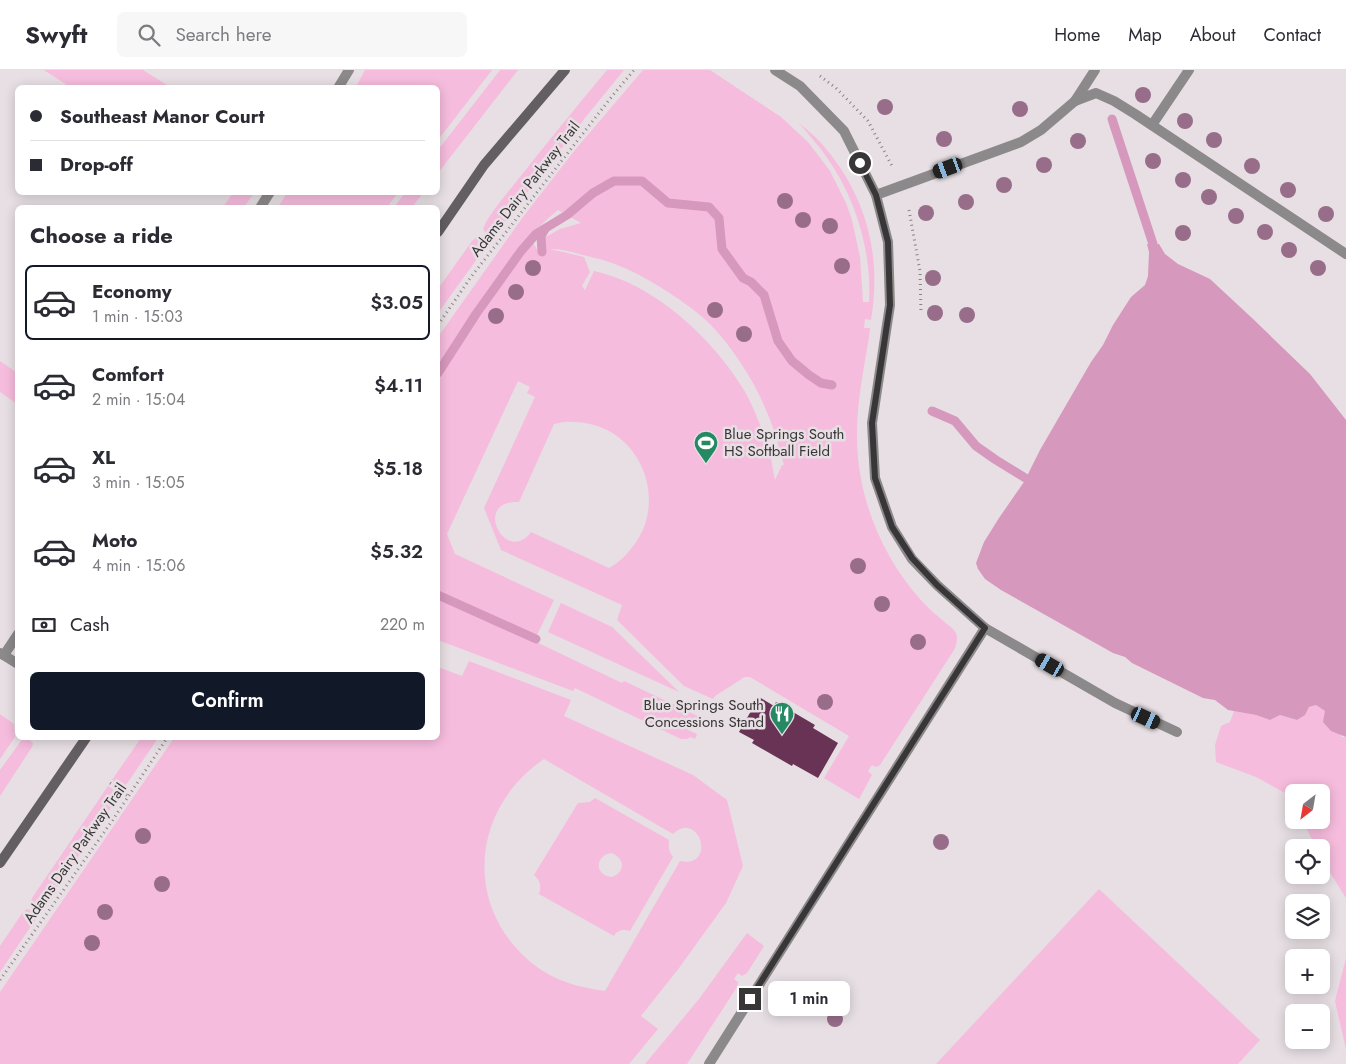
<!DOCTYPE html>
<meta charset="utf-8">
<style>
:root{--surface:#fff;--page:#f7f7f7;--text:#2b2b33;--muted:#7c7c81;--line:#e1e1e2;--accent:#111827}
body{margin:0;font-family:Jost,sans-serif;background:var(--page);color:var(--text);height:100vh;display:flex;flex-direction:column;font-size:19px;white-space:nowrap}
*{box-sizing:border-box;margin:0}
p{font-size:16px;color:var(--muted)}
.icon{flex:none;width:28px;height:28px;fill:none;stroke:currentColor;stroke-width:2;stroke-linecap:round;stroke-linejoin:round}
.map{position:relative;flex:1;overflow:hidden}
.side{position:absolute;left:15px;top:135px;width:425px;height:535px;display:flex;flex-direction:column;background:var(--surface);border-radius:8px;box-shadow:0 2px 12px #0003}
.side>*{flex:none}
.hud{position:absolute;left:15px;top:15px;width:425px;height:110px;border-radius:8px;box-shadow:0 2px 12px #0003;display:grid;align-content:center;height:110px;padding:0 15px;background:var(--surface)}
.needle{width:32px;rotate:211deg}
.controls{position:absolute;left:1285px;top:714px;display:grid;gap:10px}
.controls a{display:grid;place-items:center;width:45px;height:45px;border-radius:8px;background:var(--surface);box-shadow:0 2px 12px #0003;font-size:25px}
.end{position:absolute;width:22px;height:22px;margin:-11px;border:6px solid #393637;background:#fff;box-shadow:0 0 0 2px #fff}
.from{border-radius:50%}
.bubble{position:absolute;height:35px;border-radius:8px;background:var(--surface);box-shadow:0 2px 12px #0003;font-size:16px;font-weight:600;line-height:35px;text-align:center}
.car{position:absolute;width:15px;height:30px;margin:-15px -8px;border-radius:6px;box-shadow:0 0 4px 1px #0007;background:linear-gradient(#222 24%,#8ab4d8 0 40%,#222 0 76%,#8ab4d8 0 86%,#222 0)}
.hud b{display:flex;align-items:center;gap:18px;height:48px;font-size:19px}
.hud b+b{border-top:1px solid var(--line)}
.hud i{width:12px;height:12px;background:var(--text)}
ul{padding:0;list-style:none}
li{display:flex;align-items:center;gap:15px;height:75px;margin:0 10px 8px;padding:0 5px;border:2px solid transparent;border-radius:8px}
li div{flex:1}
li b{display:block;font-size:19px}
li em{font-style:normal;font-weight:600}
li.on{border-color:var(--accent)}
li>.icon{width:45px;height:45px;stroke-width:1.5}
h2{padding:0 15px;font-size:22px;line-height:60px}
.pay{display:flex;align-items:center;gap:12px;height:55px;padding:0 15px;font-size:19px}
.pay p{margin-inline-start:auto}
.cta{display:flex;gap:10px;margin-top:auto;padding:10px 15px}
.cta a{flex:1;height:58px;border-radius:8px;background:var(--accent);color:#fff;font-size:20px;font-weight:600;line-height:58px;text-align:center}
header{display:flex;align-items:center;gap:30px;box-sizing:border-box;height:70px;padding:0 25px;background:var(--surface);border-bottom:1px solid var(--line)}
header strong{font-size:24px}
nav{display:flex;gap:28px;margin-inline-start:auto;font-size:18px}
.search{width:350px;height:45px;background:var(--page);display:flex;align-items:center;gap:12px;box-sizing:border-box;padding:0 18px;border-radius:8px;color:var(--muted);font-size:19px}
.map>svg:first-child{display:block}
</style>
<header>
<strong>Swyft</strong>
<div class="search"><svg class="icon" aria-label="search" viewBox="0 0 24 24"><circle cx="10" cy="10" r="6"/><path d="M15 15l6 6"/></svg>Search here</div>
<nav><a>Home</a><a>Map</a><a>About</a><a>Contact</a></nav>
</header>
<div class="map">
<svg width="1346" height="994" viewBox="0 0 1346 994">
<rect width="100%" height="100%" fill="#e7dfe3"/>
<g fill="#f6bcdd" fill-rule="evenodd">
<polygon points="44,0 143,0 170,17 70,17"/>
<polygon points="365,0 492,0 438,70 438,18 356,17"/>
<polygon points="500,0 518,0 438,103 438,80"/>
<path d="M607 0H624L585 48 495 164 438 243V219L472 171 477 167 482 170 487 164 483 159C488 145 506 125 516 112 546 74 576 37 607 0Z"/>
<path d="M643 0H710L781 47 808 72 830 101 846 133 852 150 860 187 863 232H869C872 183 856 129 828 89 819 76 809 65 799 53 806 59 815 66 821 73 825 77 827 81 831 85 869 134 881 190 871 250L865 249 864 258H870L869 267C864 298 857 331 857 362 856 423 880 484 920 529 930 541 943 550 954 560 959 566 957 574 954 580L880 695 876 697 872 695 868 701 872 705 859 729 824 708 849 666 750 607H744L740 610 715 626 713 629 684 616 617 550 622 535 501 480 484 438 535 327 527 323 530 317 518 311 447 464 455 484 554 530 536 567 438 523V309L479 246 528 178 533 173 540 184H544L546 181 544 168 560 159 581 153 558 140C528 164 513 188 491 218 472 244 455 271 438 297V267L523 147 575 80ZM550 179C563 178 578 184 591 187 624 194 652 211 680 230 690 237 701 245 710 254 732 277 754 310 766 340 774 358 779 376 784 395H782L775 410C773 402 772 392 770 384 765 366 753 335 744 320 712 268 655 214 594 201L585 220 582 216 590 202 584 187ZM564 352C580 351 595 354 609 361 649 383 662 438 634 475 627 484 620 492 609 498L531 462C506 496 471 430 519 432L554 354Z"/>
<polygon points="233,123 233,122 254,123 244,137 223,137"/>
<polygon points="287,123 287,122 398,123 387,137 278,137"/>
<polygon points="405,123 423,123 412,137 394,137"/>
<polygon points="0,291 17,303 17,334 0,322"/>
<polygon points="438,528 532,570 622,613 624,611 704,649 699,659 690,655 688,660 697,664 695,669 691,667 687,669 681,669 575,618 573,621 438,570"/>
<polygon points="561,533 612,557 679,622 548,562"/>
<path d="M469 591 571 630 564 646 693 705 727 730 743 796 726 833 679 898 641 946 658 959 629 994H0V922L174 668H438V597L462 606ZM544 689 673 764C700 739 717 799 680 791L605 921C583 918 562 913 543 901 528 892 515 878 505 864 465 803 486 728 544 689Z"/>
<polygon points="1316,635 1325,641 1342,667 1346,667 1346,828 1321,788 1321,778 1316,777 1302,750 1321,750 1321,722 1294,722 1294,736 1285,723 1256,707 1216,692 1215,675 1221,656 1230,652 1234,641 1256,645 1270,650 1280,645 1297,650 1304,645 1309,637"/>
<polygon points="0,644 14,654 15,667 0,689"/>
<polygon points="23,668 27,668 33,673 32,677 0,726 0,700"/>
<polygon points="141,668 158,668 124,718 112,710"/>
<polygon points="108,716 120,724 0,902 0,876 23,842 27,839 32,841 35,836 31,833 32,828"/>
<path d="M595 728 669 770C668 777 669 782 673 787L630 861C624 859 617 860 614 866L539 824C542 817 540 810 534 805L578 733 590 732ZM611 783C625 788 626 802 612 807 595 806 594 786 611 783Z"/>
<polygon points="1099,819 1260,970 1238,994 936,994"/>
<polygon points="747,863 764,876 747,903 742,906 738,903 734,909 738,912 737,917 687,994 645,994 699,929"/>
<polygon points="1346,888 1346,979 1335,931"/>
</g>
<polygon fill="#d798bd" points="1147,174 1159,174 1165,184 1178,194 1210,209 1252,248 1310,304 1346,350 1346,667 1331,661 1323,652 1325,641 1316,635 1309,637 1305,645 1297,650 1280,645 1270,650 1256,645 1228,640 1215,630 1203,628 1132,593 1125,587 1113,583 1001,520 985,509 978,499 976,493 984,472 999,448 1026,409 1029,402 1040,380 1091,292 1103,275 1113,255 1131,227 1145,215 1148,206 1149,182"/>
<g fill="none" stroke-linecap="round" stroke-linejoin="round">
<g stroke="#d798bd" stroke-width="9">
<polyline points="1112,49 1153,174"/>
<polyline points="542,182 541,166 545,159"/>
<polyline points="438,303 476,244 521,181 536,164 567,145 593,123 614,111 642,111 668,133 709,137 719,148 722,179 743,208 751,212 764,225 778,271 792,291 809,305 821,313 832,315"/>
<polyline points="932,341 955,351 976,376 996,390 1027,409"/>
<polyline points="438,525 536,569"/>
</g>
</g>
<polygon fill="#683354" points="759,627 774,636 776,632 815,655 813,658 838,673 818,708 793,694 792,696 752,673 754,670 739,662"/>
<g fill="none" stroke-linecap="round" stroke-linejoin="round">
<g stroke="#888386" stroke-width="3" stroke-dasharray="1 4" stroke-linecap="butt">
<polyline points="820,6 836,18 868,51 892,96"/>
<polyline points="909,140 920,201 921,243"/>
<polyline points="438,255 471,207 613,25 634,0"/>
<polyline points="110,713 128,726"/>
<polyline points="0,910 112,751 167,668"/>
</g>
<g stroke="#8c898a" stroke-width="10">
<polyline points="338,18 349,0"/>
<polyline points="1075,31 1095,0"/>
<polyline points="1152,55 1189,0"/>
<polyline points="876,125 1021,72 1041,60 1075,31 1096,23 1114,31 1135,44 1346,184"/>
<polyline points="260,138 270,122"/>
<polyline points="0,583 18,594"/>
<polyline points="4,585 18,564"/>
<polyline points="709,994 985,558 1115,633 1177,662"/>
</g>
<polyline stroke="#8c898a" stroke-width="10" points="775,0 800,16 844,61 876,125 888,172 890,235 872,353 875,408 892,457 912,489 937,515 985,558"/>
<g stroke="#635e61" stroke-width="10">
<polyline points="438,162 484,95 565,0"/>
<polyline points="0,793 86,668"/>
</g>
</g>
<g fill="#986d8a">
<circle cx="1143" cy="25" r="8"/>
<circle cx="885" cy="37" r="8"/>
<circle cx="1020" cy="39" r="8"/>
<circle cx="1185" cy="51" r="8"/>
<circle cx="944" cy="69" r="8"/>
<circle cx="1214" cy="70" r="8"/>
<circle cx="1078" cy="71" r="8"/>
<circle cx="1153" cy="91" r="8"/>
<circle cx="1044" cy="95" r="8"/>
<circle cx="1252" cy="96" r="8"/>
<circle cx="1183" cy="110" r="8"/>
<circle cx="1004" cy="115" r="8"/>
<circle cx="1288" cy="120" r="8"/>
<circle cx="1209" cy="127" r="8"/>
<circle cx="785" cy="131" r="8"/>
<circle cx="966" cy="132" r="8"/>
<circle cx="926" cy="143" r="8"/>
<circle cx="1326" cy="144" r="8"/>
<circle cx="1236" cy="146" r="8"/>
<circle cx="803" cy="150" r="8"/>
<circle cx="830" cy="156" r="8"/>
<circle cx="1265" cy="162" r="8"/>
<circle cx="1183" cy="163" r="8"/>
<circle cx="1289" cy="180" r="8"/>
<circle cx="842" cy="196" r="8"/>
<circle cx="533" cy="198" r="8"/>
<circle cx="1318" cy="198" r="8"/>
<circle cx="933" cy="208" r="8"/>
<circle cx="516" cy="222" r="8"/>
<circle cx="715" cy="240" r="8"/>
<circle cx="935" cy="243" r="8"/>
<circle cx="967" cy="245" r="8"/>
<circle cx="496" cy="246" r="8"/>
<circle cx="744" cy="264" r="8"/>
<circle cx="858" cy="496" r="8"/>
<circle cx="882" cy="534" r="8"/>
<circle cx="918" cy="572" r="8"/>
<circle cx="825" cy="632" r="8"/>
<circle cx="143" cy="766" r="8"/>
<circle cx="941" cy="772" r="8"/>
<circle cx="162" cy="814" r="8"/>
<circle cx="105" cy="842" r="8"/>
<circle cx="92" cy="873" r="8"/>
<circle cx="835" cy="949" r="8"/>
</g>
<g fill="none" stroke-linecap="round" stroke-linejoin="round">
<polyline stroke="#393637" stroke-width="6" points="750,929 985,558 937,515 912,488 892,457 875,408 872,353 890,235 888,172 876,125 860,93"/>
</g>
<defs>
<symbol id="stadium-pin" viewBox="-11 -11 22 30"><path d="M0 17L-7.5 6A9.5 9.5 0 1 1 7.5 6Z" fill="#258963" stroke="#e7dfe3"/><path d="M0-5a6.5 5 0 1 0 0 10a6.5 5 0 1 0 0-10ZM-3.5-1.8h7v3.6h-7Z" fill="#fff"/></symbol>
<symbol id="restaurant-pin" viewBox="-11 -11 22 30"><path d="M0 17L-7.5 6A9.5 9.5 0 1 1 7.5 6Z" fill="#258963" stroke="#e7dfe3"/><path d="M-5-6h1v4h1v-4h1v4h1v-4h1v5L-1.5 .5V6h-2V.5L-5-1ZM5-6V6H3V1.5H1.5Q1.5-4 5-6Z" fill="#fff"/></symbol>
</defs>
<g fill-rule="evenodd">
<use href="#stadium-pin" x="692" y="359" width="28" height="38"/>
<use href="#restaurant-pin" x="768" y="630" width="28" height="38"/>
</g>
<g text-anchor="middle" stroke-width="5" stroke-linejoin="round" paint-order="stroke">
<g font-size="15" fill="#393637" stroke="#e7dfe3">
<text transform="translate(525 119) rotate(-52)" y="5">Adams Dairy Parkway Trail</text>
<text transform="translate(75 783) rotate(-55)" y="5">Adams Dairy Parkway Trail</text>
</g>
<g font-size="15" fill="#393637" stroke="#e7dfe3" text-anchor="start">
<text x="724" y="369">Blue Springs South<tspan x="724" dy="17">HS Softball Field</tspan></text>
<text x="764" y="640" text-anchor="end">Blue Springs South<tspan x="764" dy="17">Concessions Stand</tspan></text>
</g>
</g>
</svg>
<div class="controls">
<a><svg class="needle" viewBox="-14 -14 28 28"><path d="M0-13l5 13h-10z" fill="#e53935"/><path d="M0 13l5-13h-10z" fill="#7c7c81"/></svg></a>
<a><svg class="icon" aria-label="locate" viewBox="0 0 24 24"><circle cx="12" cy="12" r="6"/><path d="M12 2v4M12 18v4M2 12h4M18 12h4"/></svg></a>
<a><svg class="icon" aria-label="layers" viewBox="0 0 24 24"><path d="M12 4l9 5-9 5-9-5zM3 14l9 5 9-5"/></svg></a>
<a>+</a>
<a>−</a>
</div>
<i class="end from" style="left:860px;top:93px"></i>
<i class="end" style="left:750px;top:929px"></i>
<div class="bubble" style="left:768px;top:911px;width:82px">1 min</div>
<i class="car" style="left:948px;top:98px;rotate:250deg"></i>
<i class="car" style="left:1050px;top:595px;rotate:300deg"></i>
<i class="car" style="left:1146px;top:648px;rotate:115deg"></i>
<div class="hud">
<b><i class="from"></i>Southeast Manor Court</b>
<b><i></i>Drop-off</b>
</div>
<section class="side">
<h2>Choose a ride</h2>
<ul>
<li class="on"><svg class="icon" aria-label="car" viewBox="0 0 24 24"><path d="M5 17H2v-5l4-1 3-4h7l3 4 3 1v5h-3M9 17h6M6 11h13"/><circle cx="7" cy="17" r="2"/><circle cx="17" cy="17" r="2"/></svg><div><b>Economy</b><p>1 min · 15:03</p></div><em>$3.05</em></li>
<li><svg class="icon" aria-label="car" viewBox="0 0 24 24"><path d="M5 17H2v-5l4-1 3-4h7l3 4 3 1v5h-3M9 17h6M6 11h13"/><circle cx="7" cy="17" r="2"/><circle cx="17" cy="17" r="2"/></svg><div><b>Comfort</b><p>2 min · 15:04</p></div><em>$4.11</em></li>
<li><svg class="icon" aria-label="car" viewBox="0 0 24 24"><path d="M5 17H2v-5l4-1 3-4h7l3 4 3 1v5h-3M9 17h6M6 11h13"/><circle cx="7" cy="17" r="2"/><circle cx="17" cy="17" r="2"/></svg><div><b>XL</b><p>3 min · 15:05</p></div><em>$5.18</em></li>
<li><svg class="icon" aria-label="car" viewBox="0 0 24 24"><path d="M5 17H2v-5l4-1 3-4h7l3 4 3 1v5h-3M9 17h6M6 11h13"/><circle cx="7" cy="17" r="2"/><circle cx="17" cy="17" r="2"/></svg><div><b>Moto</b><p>4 min · 15:06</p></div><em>$5.32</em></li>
</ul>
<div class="pay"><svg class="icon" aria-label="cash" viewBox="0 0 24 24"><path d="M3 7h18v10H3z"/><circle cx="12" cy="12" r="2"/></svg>Cash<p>220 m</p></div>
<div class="cta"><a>Confirm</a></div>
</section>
</div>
